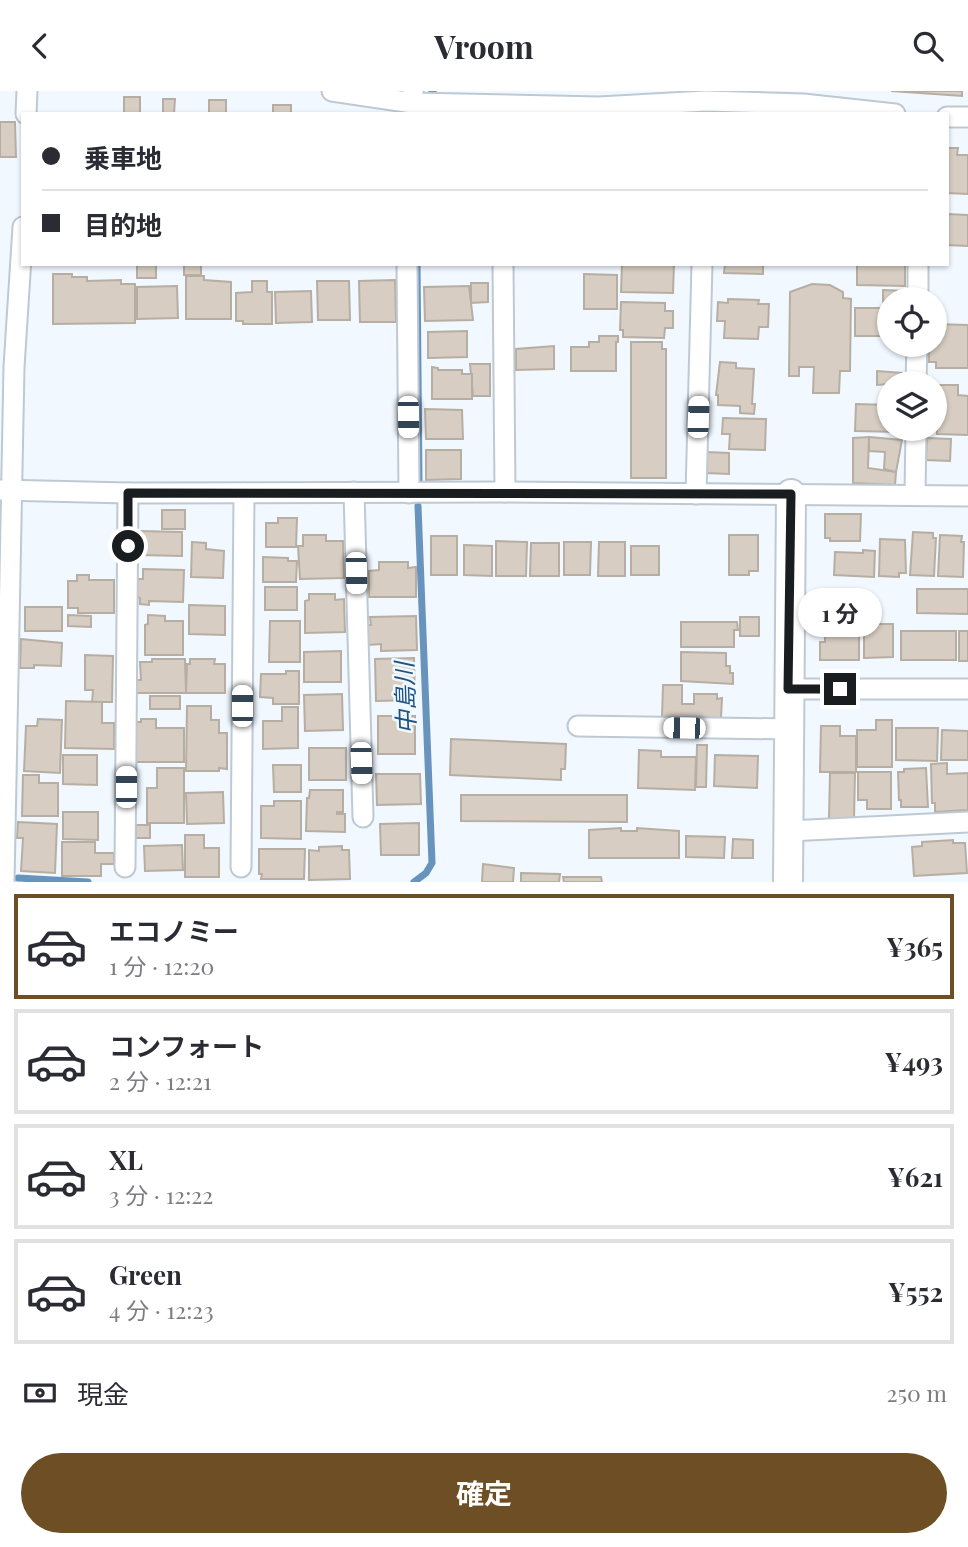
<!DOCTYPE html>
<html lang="ja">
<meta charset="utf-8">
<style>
:root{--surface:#fff;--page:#f2f2f3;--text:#2b2b33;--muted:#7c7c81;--line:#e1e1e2;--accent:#6e4e24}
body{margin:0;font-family:"Playfair Display","Noto Sans JP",serif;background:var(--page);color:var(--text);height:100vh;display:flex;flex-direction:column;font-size:26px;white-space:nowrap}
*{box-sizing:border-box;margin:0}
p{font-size:23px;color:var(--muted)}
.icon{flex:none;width:38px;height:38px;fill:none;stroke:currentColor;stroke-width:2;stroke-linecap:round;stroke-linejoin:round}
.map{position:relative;height:791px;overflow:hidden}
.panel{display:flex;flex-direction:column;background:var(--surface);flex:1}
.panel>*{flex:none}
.banner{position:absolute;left:21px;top:21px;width:928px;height:154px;border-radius:0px;box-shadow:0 2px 5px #0004;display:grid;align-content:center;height:154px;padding:0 21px;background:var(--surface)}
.tools{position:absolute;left:877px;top:196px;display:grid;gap:14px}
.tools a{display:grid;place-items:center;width:70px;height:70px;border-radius:50%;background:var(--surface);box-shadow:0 2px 5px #0004;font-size:35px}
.end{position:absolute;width:32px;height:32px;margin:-16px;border:9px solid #191d20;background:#fff;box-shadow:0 0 0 4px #fff}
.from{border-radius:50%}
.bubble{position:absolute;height:49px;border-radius:24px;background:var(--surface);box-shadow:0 2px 5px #0004;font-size:23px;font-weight:700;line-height:49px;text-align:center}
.car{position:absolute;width:21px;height:42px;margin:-21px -10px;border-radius:9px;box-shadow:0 0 5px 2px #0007;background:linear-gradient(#fff 24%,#345 0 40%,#fff 0 76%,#345 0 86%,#fff 0)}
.banner b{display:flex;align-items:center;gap:24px;height:66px;font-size:26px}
.banner b+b{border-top:2px solid var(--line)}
.banner i{width:18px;height:18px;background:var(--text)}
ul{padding:12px 0 0;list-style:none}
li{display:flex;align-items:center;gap:21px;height:105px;margin:0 14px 10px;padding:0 7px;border:4px solid var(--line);border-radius:0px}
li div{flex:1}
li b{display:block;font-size:26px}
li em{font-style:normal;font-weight:700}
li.on{border-color:var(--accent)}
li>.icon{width:63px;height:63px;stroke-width:1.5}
.pay{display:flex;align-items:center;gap:18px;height:77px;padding:0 21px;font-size:26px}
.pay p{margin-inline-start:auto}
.primary-button{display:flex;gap:14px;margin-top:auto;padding:14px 21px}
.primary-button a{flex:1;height:80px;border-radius:42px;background:var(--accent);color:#fff;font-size:28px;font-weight:700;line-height:80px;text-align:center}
header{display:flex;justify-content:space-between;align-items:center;height:91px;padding:0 21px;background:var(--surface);font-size:32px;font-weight:700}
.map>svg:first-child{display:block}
</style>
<header><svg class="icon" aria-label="back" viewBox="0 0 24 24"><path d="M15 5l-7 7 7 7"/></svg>Vroom<svg class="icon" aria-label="search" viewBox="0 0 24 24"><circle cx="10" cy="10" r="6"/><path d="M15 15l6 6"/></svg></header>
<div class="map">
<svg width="968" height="791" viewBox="0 0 968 791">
<rect width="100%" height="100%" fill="#f1f8ff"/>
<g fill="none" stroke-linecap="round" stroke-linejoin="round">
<g stroke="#6893bc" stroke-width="7">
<polyline points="432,1 433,0"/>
<polyline points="417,173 419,392"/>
<polyline points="18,787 88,791"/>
<polyline points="414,791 426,782 432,772 418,415"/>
</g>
</g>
<g fill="#d7cdc2" stroke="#b7aea3" stroke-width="2">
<polygon points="891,0 962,0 962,5"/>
<rect x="124" y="6" width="16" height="17"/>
<polygon points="163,8 175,8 174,23 163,23"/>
<rect x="209" y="9" width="17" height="14"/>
<rect x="273" y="14" width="18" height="9"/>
<polygon points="0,31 15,31 16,66 0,66"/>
<polygon points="947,57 958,57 957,64 968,64 968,103 947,102"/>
<polygon points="947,123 968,124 968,155 947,154"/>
<rect x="137" y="173" width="19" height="14"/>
<rect x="184" y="173" width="17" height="11"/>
<polygon points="622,173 674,173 673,202 621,201"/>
<polygon points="725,173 763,173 763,183 724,182"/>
<polygon points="857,173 905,173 905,195 857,194"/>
<polygon points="53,183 72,183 72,186 87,186 87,190 121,189 121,193 135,193 135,232 53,233"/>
<polygon points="584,183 617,184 617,218 584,218"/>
<polygon points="186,185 204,185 204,189 231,191 231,228 186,228"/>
<polygon points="395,189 396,231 360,231 359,190"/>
<polygon points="252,190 267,190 267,201 272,201 272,233 243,233 243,230 236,230 236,202 252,201"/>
<polygon points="317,190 349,190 350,229 318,229"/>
<polygon points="471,192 488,192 488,211 471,212"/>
<polygon points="812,193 830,194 843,201 843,207 851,208 850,280 840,280 839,302 813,302 814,276 799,276 799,285 789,285 790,201"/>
<polygon points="177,195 178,227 137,228 137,196"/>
<polygon points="469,195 473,229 425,230 424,196"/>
<polygon points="883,199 908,200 908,208 889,208 889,212 883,211"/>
<polygon points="311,200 312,231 276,232 275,201"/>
<polygon points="728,208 759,209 758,213 769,213 768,236 759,236 758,248 724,247 725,230 717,230 718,211 728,212"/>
<polygon points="621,211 665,212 665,220 673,220 673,237 665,237 664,247 623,246 623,239 620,239"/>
<polygon points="883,214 889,214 889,245 855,245 855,217 883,217"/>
<polygon points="934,233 968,234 968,277 936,277 936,271 929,271 929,254 934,254"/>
<polygon points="467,240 467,266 428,267 428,241"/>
<polygon points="599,245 618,245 618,251 616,251 616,280 571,280 571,256 589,256 589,251 599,251"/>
<polygon points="631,251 662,251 662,258 666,258 666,387 631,387"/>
<polygon points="554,255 554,278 516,279 516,258"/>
<polygon points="720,271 736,272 736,277 754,278 752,313 755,313 754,323 740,322 740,315 718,314 718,304 716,304"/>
<polygon points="470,273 490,273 490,305 473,305"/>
<polygon points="432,276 438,277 438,279 462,279 462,283 472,283 472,308 432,308"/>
<polygon points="877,280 902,282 902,292 877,294"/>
<polygon points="936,294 958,294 958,304 968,305 968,344 937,343 937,333 934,332"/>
<polygon points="856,313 889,314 889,338 900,338 900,341 855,340"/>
<polygon points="425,318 462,319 463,348 426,348"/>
<polygon points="723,327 766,328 765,359 729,358 730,343 722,343"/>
<polygon points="869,346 868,377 896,381 895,394 853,392 853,347"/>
<polygon points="869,346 902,349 896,381 884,378 885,361 869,360"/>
<polygon points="927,347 951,348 950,370 926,369"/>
<polygon points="426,359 461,359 461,388 426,389"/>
<polygon points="707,361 729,362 729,383 706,382"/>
<rect x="162" y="419" width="23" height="19"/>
<polygon points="825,423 861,423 860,450 830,450 830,447 825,447"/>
<polygon points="278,427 297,427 296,456 266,456 266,432 278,432"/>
<polygon points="139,440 182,441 182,465 139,464"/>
<polygon points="913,441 933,442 933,447 936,447 934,485 910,484"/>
<polygon points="303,444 326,444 326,450 343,450 344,487 300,488 298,455 303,455"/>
<polygon points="729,444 758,444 758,480 749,480 749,484 729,484"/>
<polygon points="940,444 962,445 961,451 964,451 963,486 938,485"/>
<rect x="431" y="445" width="26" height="39"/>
<polygon points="880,448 905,449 906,482 899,482 899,486 879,485"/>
<polygon points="496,450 527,451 526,485 496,485"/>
<polygon points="192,451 206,452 206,458 224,460 223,487 191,486"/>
<polygon points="564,451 591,451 590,484 564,484"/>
<polygon points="599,451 625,451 625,485 598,485"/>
<polygon points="531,452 559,452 559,485 530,485"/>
<polygon points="464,454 492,455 492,485 464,484"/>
<rect x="631" y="455" width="28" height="29"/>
<polygon points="863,459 875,460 874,486 834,484 835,461 863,462"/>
<polygon points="263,466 288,467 288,470 297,470 296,491 263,491"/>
<polygon points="379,471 408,471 408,477 416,476 416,506 369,506 369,480 379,479"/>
<polygon points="143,478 184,479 183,511 149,510 149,514 140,513 140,507 135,506 135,488 143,488"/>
<polygon points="77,484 89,484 89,489 114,489 114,522 78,522 78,517 68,517 68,490 77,490"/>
<rect x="265" y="496" width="32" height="23"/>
<polygon points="917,498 968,498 968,523 917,522"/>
<polygon points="309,503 335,503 335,509 344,508 345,541 305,542 305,510 309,509"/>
<polygon points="189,514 225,515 225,544 189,543"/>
<rect x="25" y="516" width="37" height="24"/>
<polygon points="68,524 91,525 91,536 68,535"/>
<polygon points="148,524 165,525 165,530 183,530 183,564 145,564 145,534 148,533"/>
<polygon points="416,525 417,559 381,560 381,553 368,554 368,534 371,534 370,526"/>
<rect x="740" y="526" width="19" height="19"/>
<polygon points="825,529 859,529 859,569 820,569 820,551 825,551"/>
<polygon points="270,530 300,530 300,571 269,571"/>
<polygon points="681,531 737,531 738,539 734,539 734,556 681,556"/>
<polygon points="864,533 893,533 893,566 864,567"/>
<rect x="901" y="540" width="55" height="29"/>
<rect x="959" y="540" width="9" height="30"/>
<polygon points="21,548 62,552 61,575 34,574 34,577 20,577"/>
<polygon points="341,560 341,591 304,591 304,561"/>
<polygon points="681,561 726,562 726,575 730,575 730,582 733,582 733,593 681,590"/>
<polygon points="85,564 113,565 112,611 92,611 93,599 85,599"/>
<polygon points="414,567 415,609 376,610 375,568"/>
<polygon points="152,568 185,568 186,602 136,602 136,589 141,589 140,571 152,571"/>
<polygon points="190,568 215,568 214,573 225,573 225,602 186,602 187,573 190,573"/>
<polygon points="286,580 299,580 299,613 273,613 273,607 260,606 261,583 286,583"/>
<polygon points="663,594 682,594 682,613 694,613 694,603 717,603 717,608 722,607 721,627 662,626"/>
<polygon points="342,603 343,639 305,640 304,604"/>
<rect x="150" y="605" width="30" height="13"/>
<polygon points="66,610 102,611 102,632 114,632 114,658 65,657"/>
<polygon points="187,615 211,615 211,629 219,629 219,642 227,642 227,678 219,677 219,680 186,680"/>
<polygon points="282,616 298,616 298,657 263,658 263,630 282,630"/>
<rect x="378" y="625" width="37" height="38"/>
<polygon points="38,628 62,629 60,682 24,680 26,635 37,635"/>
<polygon points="141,628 156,628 156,637 184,637 184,671 134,671 134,631 141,631"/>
<polygon points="876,629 892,629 892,676 857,676 857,639 876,639"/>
<polygon points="821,635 840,635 840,645 856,645 856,681 820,681"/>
<polygon points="896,637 938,637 937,670 896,669"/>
<polygon points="942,639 968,640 968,669 941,669"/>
<polygon points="451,648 566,653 565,678 561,678 561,689 450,684"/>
<polygon points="697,654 707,654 706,696 696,696"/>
<rect x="309" y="657" width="37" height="32"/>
<polygon points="639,659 661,660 661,666 696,666 695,699 638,697"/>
<polygon points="63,664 97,664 97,694 63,693"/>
<polygon points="715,664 758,665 757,697 714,695"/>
<polygon points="947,672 947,683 968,682 968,719 935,721 935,712 932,712 931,673"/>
<polygon points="273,674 301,674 301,701 274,701"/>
<polygon points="157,677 184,677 184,732 147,732 147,697 157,697"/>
<polygon points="926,677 928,716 901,716 901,709 899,709 898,681 904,681 904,678"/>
<polygon points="858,681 891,681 891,718 867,718 867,709 858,709"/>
<polygon points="830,682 855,682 854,728 829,728"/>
<polygon points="376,683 420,683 421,713 377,714"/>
<polygon points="23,684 39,684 39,692 58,692 58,725 22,725"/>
<polygon points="310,699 343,699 343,721 337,721 337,723 345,723 345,741 306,740 307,707 309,707"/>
<polygon points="223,701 224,732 187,733 186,702"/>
<polygon points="461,704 627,704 627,731 461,730"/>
<polygon points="274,710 301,710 301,748 261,747 261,715 274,715"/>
<polygon points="63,721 98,721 98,749 63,748"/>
<polygon points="18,731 57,733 55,782 21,780 23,747 17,747"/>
<polygon points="419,732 419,764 381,764 380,733"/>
<rect x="136" y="734" width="14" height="13"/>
<polygon points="621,737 621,740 637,740 637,737 679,740 679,767 589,767 589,739"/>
<polygon points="185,744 204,744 204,757 219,757 219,786 185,786"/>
<polygon points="686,745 725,746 724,767 686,766"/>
<polygon points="733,748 753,749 753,767 732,767"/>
<polygon points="953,749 953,752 965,752 967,782 914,785 912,756 922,755 922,751"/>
<polygon points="62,751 95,751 95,762 114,762 114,773 101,773 101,785 62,785"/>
<polygon points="182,754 183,779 145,780 144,755"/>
<polygon points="342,755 342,759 349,759 350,788 309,789 309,759 319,760 319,756"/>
<polygon points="259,758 305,758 304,788 261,788 262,783 259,783"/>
<polygon points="483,773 514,777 513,791 482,791"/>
<polygon points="521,782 560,783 559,791 521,791"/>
<polygon points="563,786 601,786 602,791 564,791"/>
</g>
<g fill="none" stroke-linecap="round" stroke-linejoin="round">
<defs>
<g id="street">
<polyline points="332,0 413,12"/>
<polyline points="413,0 413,12 599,16 706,10 803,13 895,23"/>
<polyline points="26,23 27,0"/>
<polyline points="947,26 968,26"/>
<polyline points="407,173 409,402"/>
<polyline points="503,173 505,401"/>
<polyline points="918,208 918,173"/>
<polyline points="916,292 917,254"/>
<polyline points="0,399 128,402 505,401 968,405"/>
<polyline points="354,401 363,726"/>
<polyline points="696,403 702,173"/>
<polyline points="915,404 916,338"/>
<polyline points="788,598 968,598"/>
<polyline points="578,635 789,638"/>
<polyline points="789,740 968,731"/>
<polyline points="125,776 128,402"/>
<polyline points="241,776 244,402"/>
<polyline points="4,791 14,276 23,136"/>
</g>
<polyline id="secondary" points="788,791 791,403"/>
</defs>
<use href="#street" stroke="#bec9d4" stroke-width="23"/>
<use href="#secondary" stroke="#bec9d4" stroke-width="32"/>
<use href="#street" stroke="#fff" stroke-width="19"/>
<use href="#secondary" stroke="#fff" stroke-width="28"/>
</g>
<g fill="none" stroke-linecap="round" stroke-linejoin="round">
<polyline stroke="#191d20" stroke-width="9" points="128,455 128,402 791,403 788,598 840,598"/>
</g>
<g text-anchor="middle" stroke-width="5" stroke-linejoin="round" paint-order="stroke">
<g font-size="24" font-style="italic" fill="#1e5482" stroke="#f1f8ff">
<text transform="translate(406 607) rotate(-92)" y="8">中島川</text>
</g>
</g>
</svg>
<div class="tools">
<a><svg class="icon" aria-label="locate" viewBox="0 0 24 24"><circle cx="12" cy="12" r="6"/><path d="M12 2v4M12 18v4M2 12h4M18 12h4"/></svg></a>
<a><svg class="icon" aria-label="layers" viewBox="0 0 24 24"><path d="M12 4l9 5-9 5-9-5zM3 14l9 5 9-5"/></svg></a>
</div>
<i class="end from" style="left:128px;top:455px"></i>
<i class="end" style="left:840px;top:598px"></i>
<div class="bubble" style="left:798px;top:497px;width:84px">1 分</div>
<i class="car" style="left:408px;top:326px;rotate:179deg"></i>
<i class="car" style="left:698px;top:326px;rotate:2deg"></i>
<i class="car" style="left:356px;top:482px;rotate:179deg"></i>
<i class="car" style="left:242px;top:615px;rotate:0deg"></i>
<i class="car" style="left:684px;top:637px;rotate:271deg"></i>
<i class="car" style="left:361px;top:672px;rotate:178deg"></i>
<i class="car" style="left:126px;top:696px;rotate:0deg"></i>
<div class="banner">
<b><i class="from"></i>乗車地</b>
<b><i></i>目的地</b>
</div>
</div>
<section class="panel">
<ul>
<li class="on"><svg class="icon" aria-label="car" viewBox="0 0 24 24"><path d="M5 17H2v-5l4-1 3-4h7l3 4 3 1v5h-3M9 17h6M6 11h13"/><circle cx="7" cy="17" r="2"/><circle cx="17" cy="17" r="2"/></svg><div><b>エコノミー</b><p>1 分 · 12:20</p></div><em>¥365</em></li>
<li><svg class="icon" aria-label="car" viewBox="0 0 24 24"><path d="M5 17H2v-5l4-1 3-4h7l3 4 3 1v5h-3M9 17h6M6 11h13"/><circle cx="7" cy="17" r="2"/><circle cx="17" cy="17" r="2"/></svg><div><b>コンフォート</b><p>2 分 · 12:21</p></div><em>¥493</em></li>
<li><svg class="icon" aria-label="car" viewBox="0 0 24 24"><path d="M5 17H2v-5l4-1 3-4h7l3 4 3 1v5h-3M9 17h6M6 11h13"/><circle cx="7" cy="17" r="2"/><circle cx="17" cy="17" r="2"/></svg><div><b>XL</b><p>3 分 · 12:22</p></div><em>¥621</em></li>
<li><svg class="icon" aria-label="car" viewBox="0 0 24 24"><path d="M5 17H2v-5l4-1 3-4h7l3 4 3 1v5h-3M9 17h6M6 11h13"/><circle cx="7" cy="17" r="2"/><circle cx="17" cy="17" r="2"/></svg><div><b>Green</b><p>4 分 · 12:23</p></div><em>¥552</em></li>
</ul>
<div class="pay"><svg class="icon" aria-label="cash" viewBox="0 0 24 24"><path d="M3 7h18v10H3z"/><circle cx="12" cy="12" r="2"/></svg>現金<p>250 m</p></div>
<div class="primary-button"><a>確定</a></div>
</section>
